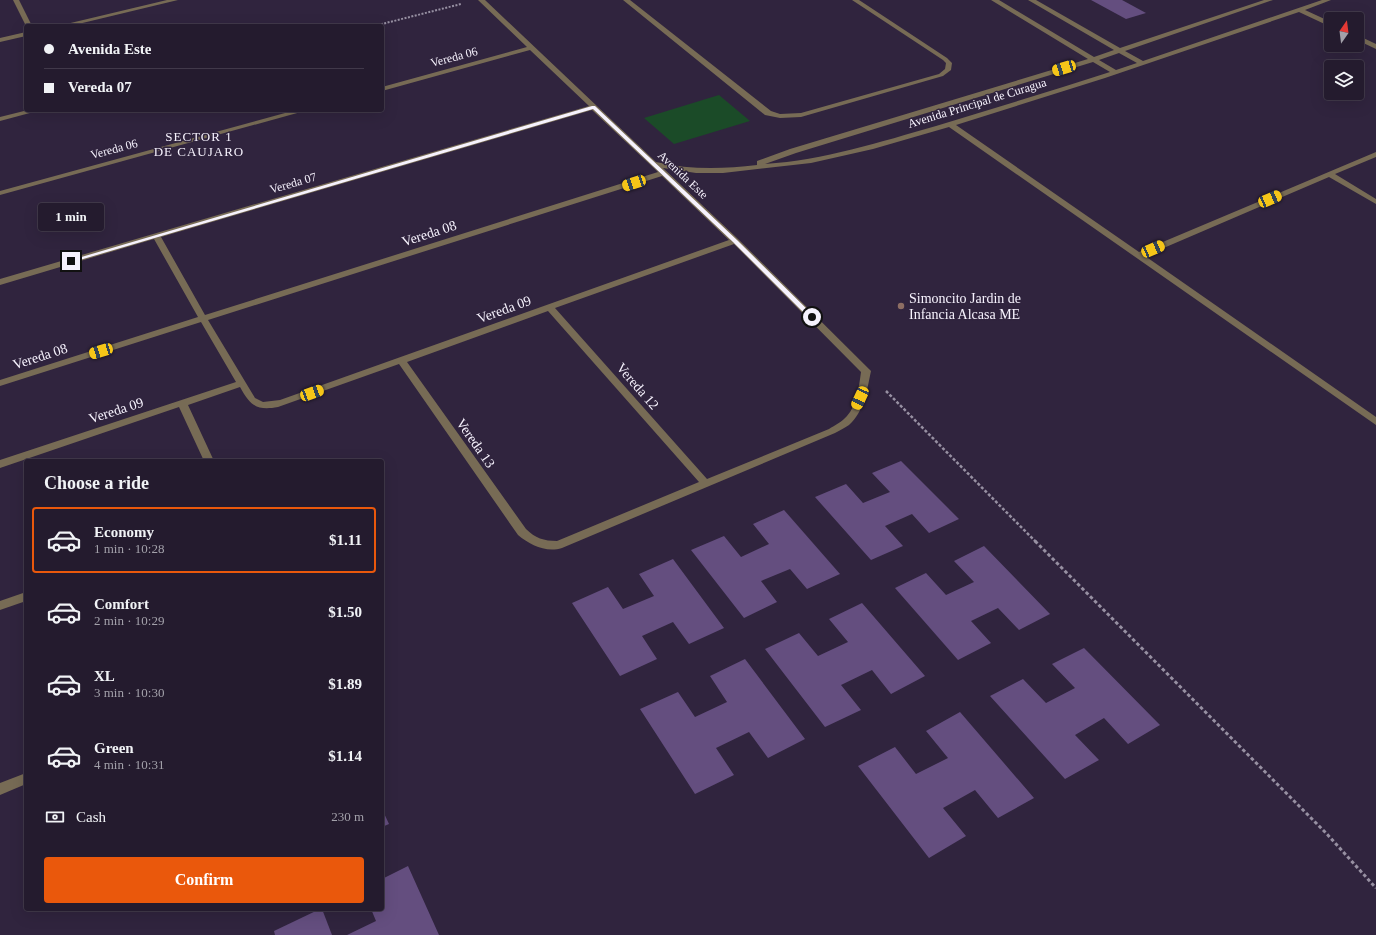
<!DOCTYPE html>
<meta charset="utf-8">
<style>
:root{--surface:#241b2e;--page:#2c2436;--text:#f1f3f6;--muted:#a3a1aa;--line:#41394a;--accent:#ea580c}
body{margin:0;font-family:"Times New Roman",serif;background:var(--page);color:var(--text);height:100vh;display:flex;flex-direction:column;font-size:15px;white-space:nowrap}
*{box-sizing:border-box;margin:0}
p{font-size:13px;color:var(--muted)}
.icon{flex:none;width:22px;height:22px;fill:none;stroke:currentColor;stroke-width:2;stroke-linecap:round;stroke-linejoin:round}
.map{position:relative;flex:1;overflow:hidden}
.sheet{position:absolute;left:24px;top:459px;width:360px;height:452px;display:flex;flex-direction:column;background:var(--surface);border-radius:4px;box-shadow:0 4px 16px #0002,0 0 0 1px var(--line)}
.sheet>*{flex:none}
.hud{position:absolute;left:24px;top:24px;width:360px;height:88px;border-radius:4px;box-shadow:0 4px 16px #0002,0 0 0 1px var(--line);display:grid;align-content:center;height:88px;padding:0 20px;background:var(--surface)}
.needle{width:26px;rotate:14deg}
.buttons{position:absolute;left:1324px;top:12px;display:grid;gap:8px}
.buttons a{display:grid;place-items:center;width:40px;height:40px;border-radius:4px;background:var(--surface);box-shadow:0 4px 16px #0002,0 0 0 1px var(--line);font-size:20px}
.end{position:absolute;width:18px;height:18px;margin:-9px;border:5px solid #f6f2fd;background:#111;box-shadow:0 0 0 2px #111}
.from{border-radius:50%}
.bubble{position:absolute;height:28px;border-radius:4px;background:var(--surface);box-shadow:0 4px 16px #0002,0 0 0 1px var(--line);font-size:13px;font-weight:700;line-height:28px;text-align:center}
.car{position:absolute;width:12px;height:24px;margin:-12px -6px;border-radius:5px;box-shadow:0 0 3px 1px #0007;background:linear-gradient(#f5c518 24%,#345 0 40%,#f5c518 0 76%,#345 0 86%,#f5c518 0)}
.hud b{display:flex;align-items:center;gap:14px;height:38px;font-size:15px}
.hud b+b{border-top:1px solid var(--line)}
.hud i{width:10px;height:10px;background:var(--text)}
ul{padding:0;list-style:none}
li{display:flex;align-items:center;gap:12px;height:66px;margin:0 8px 6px;padding:0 12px;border:2px solid transparent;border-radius:4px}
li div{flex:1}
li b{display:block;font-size:15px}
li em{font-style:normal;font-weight:700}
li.current{border-color:var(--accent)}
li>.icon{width:36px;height:36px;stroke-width:1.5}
h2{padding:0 20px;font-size:18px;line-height:48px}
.pay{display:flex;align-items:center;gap:10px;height:44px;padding:0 20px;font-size:15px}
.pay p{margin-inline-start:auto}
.button{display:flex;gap:8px;margin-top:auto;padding:8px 20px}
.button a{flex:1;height:46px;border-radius:4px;background:var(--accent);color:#fff;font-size:16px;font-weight:700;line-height:46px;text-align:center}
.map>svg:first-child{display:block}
</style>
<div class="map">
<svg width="1376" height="935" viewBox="0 0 1376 935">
<rect width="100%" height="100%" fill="#30243e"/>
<polygon fill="#1b4b28" points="719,95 750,121 674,144 644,118"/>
<g fill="#644e7f">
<polygon points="1091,0 1122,0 1146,13 1126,19"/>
<polygon points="901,461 959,519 929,533 912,514 885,526 903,546 871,560 815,497 846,484 863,503 890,492 872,473"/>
<polygon points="784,510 840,574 807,589 790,569 761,581 777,602 744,618 691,550 724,536 741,557 769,544 753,524"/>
<polygon points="984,546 1050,614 1019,630 998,608 971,621 991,643 958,660 895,588 926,573 946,595 974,582 954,561"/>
<polygon points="673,559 724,628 689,644 673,622 642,636 657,659 620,676 572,603 608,587 623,609 654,596 639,574"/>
<polygon points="862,603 925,676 891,694 872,670 841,685 861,710 825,727 765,649 799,633 818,656 848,642 829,619"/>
<polygon points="1084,648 1160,725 1128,744 1104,718 1075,735 1099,760 1065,779 990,696 1023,679 1046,703 1075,688 1052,664"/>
<polygon points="745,659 805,739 768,758 749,732 716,748 734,775 695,794 640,709 678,692 695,717 727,702 710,676"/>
<polygon points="960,712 1034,798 998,818 975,790 943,808 966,836 929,858 858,766 895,747 916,774 948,758 926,731"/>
<polygon points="382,809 389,824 382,827"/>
<polygon points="408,866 439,935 347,935 376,921 371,909 382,909 382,879"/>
<polygon points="320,909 322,909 332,935 275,935 274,931"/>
</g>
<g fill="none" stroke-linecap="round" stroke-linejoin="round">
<polyline stroke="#9790a2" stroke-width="2" stroke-dasharray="2 1.5" stroke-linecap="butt" points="374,26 461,4"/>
<polyline stroke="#9790a2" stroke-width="2.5" stroke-dasharray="3 2" stroke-linecap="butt" points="886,391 1036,542"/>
<polyline stroke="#9790a2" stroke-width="3" stroke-dasharray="3.5 2.5" stroke-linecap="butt" points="1035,541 1326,833 1376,888"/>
<g fill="#776b55" fill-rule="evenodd">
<polygon points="13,0 19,0 32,26 26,26"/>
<polygon points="167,0 178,0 70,26 58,26"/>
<path d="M478 0H485L656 162C690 170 723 169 757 165V161L790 149 1088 59 991 0H999L1094 57 1114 50 1028 0H1036L1120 48 1264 0H1273L1125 51 1143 61 1322 0H1331L1305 10 1331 22V27L1299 12 1105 78 956 125 1139 252 1376 152V157L1335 174 1376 199V204L1329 177 1145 256 1376 417V425L949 127 873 149 811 163 723 173H696L663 168 738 239 869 369 871 371C867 390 864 412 849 425 845 428 840 430 835 433L562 548C546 553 530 545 518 535L399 364 278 407C256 411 250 405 240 387L188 405 214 461H204L179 407 0 468V460L236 382 201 322 0 386V380L198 317 154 239 0 285V279L589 106 530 50 382 91V87L527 47ZM1119 53 1137 63 1116 70 1099 60ZM1093 62 1110 72C1052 91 994 108 936 126 880 142 824 160 765 164L796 153ZM592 110 658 172 205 315 161 237ZM662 176 729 240 280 400 263 402 255 398 208 320ZM734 244 861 372C859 386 857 405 847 416 842 422 835 425 829 429L707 479 555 308ZM548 311 699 482 557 541C544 541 535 538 526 529L407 362Z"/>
<polygon points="623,0 630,0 771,111 780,114 801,113 939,74 945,69 946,63 943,60 852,0 859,0 947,58 952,63 951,70 943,76 801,117 780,118 765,115"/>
<polygon points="26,32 26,36 0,42 0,38"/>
<polygon points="1357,35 1376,44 1376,49 1357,40"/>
<polygon points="28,110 41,110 0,121 0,117"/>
<polygon points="296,110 308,110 0,195 0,191"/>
<polygon points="26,592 26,601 0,610 0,601"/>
<polygon points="26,773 26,784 0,795 0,783"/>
</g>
</g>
<polygon fill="#f6f2fd" points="592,106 595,106 737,240 814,316 814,318 809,318 733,242 593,109 73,262 68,261"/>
<circle fill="#8d6e63" stroke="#30243e" stroke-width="1.5" cx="901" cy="306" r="4"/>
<g text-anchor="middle" stroke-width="3" stroke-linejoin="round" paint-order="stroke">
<g font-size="12" fill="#f6f2fd" stroke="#30243e">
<text transform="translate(454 57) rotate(-15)" y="4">Vereda 06</text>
<text transform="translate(977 103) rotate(-17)" y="4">Avenida Principal de Curagua</text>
<text transform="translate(114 149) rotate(-15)" y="4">Vereda 06</text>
<text transform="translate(683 175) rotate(43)" y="4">Avenida Este</text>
<text transform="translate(293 183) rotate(-16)" y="4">Vereda 07</text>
</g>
<g font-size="13" letter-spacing="1" fill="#f6f2fd" stroke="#30243e">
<text x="199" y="141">SECTOR 1<tspan x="199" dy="15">DE CAUJARO</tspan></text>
</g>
<g font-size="14" fill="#f6f2fd" stroke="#30243e">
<text transform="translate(429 233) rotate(-18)" y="5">Vereda 08</text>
<text transform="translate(504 309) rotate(-20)" y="5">Vereda 09</text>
<text transform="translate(40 356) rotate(-18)" y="5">Vereda 08</text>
<text transform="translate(638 386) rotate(49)" y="5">Vereda 12</text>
<text transform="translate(116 410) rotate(-18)" y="5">Vereda 09</text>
<text transform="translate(476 443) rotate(55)" y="5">Vereda 13</text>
</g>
<g font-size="14" fill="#f6f2fd" stroke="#30243e" text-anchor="start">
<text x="909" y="303">Simoncito Jardin de<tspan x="909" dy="16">Infancia Alcasa ME</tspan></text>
</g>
</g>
</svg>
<div class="buttons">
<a><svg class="needle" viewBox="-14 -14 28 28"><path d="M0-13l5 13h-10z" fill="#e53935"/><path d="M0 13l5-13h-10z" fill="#a3a1aa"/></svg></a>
<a><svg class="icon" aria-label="layers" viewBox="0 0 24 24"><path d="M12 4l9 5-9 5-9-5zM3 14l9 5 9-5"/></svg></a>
</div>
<i class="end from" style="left:812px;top:317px"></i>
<i class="end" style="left:71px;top:261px"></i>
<div class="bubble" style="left:38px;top:203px;width:66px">1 min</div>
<i class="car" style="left:1064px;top:68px;rotate:253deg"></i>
<i class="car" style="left:634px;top:183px;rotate:252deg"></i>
<i class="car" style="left:1270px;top:199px;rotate:67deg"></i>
<i class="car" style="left:1153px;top:249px;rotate:67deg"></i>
<i class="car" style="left:101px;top:351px;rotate:253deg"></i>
<i class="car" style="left:312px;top:393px;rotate:70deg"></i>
<i class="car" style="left:860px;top:398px;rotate:205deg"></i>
<div class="hud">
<b><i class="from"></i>Avenida Este</b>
<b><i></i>Vereda 07</b>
</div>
<section class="sheet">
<h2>Choose a ride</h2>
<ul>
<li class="current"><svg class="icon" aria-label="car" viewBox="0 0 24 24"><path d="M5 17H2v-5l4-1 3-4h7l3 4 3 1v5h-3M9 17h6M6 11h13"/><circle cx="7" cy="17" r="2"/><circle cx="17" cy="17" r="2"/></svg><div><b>Economy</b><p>1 min · 10:28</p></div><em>$1.11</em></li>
<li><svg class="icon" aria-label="car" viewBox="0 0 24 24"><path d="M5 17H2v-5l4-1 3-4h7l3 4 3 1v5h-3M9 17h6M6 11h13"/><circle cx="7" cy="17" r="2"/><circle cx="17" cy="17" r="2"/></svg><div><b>Comfort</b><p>2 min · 10:29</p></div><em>$1.50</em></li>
<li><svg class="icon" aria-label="car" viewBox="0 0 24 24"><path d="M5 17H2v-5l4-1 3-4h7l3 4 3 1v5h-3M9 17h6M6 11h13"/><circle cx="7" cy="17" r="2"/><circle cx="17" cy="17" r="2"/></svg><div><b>XL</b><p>3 min · 10:30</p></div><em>$1.89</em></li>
<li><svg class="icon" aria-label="car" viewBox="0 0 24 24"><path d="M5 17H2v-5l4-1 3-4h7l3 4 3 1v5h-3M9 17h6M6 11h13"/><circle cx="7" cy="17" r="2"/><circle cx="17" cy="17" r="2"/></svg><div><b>Green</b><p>4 min · 10:31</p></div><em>$1.14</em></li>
</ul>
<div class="pay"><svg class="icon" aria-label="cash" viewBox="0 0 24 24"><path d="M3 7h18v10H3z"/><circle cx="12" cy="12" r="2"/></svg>Cash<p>230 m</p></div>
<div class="button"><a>Confirm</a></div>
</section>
</div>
